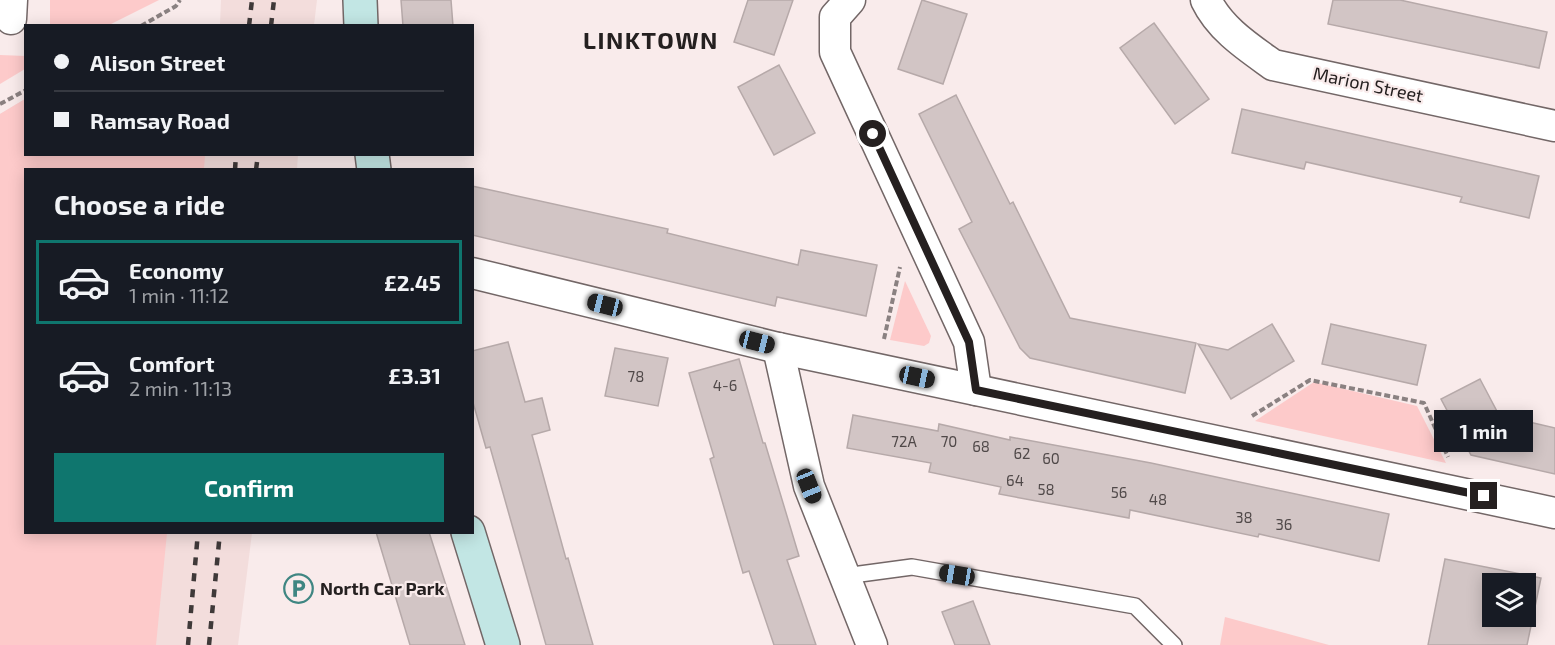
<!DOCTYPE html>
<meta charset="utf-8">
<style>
:root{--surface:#171b24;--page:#242831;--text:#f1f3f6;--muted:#9ea1a6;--line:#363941;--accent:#0f766e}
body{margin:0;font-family:"Exo 2",sans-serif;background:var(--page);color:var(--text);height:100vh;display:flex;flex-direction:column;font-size:22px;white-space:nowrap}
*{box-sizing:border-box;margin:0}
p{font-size:20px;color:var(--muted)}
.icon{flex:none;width:33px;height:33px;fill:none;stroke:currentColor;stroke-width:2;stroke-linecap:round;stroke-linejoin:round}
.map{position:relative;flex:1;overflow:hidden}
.panel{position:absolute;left:24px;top:168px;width:450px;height:366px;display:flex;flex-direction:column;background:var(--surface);border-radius:0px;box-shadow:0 3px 15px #0003}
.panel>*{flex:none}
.guide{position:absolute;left:24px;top:24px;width:450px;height:132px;border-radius:0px;box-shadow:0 3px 15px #0003;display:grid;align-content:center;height:132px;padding:0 30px;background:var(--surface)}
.tools{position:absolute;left:1482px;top:573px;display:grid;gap:12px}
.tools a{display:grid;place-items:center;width:54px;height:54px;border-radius:0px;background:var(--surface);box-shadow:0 3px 15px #0003;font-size:30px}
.end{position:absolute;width:27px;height:27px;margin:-14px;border:8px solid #252020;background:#fff;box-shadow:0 0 0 3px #fff}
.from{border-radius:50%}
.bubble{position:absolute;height:42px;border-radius:0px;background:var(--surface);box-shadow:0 3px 15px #0003;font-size:20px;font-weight:700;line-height:42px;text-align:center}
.car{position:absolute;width:18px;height:36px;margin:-18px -9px;border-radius:8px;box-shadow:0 0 4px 2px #0007;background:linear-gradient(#222 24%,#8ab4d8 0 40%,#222 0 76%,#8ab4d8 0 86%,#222 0)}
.guide b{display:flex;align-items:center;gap:21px;height:57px;font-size:22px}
.guide b+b{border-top:2px solid var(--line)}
.guide i{width:15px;height:15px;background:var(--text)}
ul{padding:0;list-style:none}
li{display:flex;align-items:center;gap:18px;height:84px;margin:0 12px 9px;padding:0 18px;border:3px solid transparent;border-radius:0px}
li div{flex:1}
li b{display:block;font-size:22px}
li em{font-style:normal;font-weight:700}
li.current{border-color:var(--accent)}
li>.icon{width:54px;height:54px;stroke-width:1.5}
h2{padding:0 30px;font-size:27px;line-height:72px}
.primary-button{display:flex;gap:12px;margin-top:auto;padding:12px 30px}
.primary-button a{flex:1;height:69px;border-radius:0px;background:var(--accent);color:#fff;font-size:24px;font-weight:700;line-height:69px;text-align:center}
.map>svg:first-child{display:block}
</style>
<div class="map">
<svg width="1555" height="645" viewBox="0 0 1555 645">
<rect width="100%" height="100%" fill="#f9ebeb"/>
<g fill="#f3dddc">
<polygon points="221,0 317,0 314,25 187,26 220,24"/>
<polygon points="25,99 26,154 298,155 297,169 26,170 26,532 252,533 238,645 0,645 0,114"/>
</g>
<g fill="#fdcaca">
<polygon points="50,0 159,0 109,25 50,25"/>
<polygon points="0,55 26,56 25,69 0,84"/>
<polygon points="25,99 26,154 205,155 204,169 26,170 26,532 167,533 156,645 0,645 0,114"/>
<polygon points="905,281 931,336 929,343 924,346 890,340"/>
<polygon points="1314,382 1417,406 1446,463 1255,421"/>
<polygon points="1225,617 1329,645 1220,645"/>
</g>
<g fill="#d2c5c5" stroke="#b6a9a9" stroke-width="1.5" fill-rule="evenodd">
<polygon points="401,0 451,0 453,26 403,26"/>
<polygon points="748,0 793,0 774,55 734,42"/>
<polygon points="922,0 967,14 943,84 898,69"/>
<polygon points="1333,0 1400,0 1547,32 1539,68 1328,24"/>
<polygon points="1154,23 1209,99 1175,124 1120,48"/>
<polygon points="779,65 815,133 774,155 738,87"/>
<polygon points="956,95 1010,204 1013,202 1070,318 1196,343 1185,393 1030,358 1020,348 959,229 972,222 919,114"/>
<polygon points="1242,109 1539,176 1529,218 1460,202 1462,197 1306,162 1304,169 1232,153"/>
<polygon points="472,186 668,229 667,233 798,265 801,250 877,265 866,316 777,297 775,306 472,235"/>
<polygon points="1272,324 1294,361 1231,399 1198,344 1228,350"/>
<polygon points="1331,324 1426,345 1417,385 1322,364"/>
<polygon points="508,342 525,402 542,398 550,430 532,435 566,559 568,558 593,645 546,645 490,447 486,448 472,399 472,351"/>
<polygon points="615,348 668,358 658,406 605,396"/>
<polygon points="739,359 763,443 765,443 799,556 787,560 816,645 774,645 749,571 743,573 710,459 714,457 689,373"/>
<polygon points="1480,379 1499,415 1555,428 1555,474 1471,455 1441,399"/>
<polygon points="853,415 938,431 939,424 1010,440 1010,437 1151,463 1389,514 1379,561 1259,534 1258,537 1130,510 1129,518 999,494 1001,487 929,472 931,463 847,448"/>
<polygon points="376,532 429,532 465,645 410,645"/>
<path d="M1445 559 1541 578 1527 645H1428ZM1492 584H1526V616H1492Z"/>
<polygon points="973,601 990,645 955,645 942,612"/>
</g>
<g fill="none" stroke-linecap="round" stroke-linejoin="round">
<defs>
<polyline id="service" points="845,576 912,567 1135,606 1174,645"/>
<g id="minor">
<polyline points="850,0 835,17 835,52 969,342 976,390"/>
<path d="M1206 0C1220 29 1248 47 1273 65L1555 126"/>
<polyline points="11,19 12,0"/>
<polyline points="472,273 778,348 1555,513"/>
<polyline points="778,348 809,486 872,645"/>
</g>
<g id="secondary">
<polyline points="360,0 361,26"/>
<polyline points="372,154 374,170"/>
<polyline points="468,532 503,645"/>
</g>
</defs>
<use href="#service" stroke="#736767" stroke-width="18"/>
<use href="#minor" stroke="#736767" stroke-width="33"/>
<use href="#secondary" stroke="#736767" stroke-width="36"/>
<g stroke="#8a8181" stroke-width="4" stroke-dasharray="6 3" stroke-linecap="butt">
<polyline points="141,26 176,6 180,0"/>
<polyline points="0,104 26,90"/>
<polyline points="884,339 900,267"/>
<polyline points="1252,416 1310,380 1424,403 1448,457"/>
</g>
<use href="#service" stroke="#fff" stroke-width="15"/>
<use href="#minor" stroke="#fff" stroke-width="30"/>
<use href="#secondary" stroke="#c2e6e4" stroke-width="33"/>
<g stroke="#3f3939" stroke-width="4.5" stroke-dasharray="8 8" stroke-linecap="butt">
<polyline points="249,26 252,0"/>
<polyline points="271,26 274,0"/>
<polyline points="235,170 236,154"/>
<polyline points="256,170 258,154"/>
<polyline points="188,645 198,532"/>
<polyline points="209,645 220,532"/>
</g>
</g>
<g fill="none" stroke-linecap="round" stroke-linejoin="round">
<polyline stroke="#252020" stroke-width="8" points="873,134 969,342 976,390 1484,496"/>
</g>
<defs>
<symbol id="parking-ring" viewBox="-11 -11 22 22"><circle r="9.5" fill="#f9ebeb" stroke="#3f8682" stroke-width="1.5"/><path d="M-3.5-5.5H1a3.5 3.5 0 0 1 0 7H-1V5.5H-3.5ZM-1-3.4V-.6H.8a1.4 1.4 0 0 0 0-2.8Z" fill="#3f8682"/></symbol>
</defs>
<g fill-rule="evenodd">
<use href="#parking-ring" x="282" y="572" width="33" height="33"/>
</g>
<g text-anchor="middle" stroke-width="4.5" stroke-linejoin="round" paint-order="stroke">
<g font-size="15" fill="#504949">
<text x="636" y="382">78</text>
<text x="725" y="391">4-6</text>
<text x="904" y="447">72A</text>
<text x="949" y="447">70</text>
<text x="981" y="452">68</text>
<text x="1022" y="459">62</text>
<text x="1051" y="464">60</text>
<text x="1015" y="486">64</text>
<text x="1046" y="495">58</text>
<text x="1119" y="498">56</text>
<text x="1158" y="505">48</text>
<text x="1244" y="523">38</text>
<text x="1284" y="530">36</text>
</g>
<g font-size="18" fill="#252020" stroke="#f9ebeb">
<text transform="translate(1368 85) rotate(12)" y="6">Marion Street</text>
</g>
<g font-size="18" font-weight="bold" fill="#252020" stroke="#f9ebeb" text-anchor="start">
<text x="320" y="595">North Car Park</text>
</g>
<g font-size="24" font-weight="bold" letter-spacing="1.5" fill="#252020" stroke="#f9ebeb">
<text x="651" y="49">LINKTOWN</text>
</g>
</g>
</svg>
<div class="tools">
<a><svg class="icon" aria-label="layers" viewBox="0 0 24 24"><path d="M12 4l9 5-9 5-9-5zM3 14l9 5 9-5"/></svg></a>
</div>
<i class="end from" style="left:873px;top:134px"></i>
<i class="end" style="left:1484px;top:496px"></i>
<div class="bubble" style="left:1434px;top:410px;width:99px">1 min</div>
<i class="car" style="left:605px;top:305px;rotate:284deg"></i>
<i class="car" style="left:757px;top:342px;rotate:104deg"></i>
<i class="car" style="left:917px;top:377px;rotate:102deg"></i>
<i class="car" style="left:809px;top:486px;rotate:158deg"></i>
<i class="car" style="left:957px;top:575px;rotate:280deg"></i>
<div class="guide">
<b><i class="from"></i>Alison Street</b>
<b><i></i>Ramsay Road</b>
</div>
<section class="panel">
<h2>Choose a ride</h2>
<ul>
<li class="current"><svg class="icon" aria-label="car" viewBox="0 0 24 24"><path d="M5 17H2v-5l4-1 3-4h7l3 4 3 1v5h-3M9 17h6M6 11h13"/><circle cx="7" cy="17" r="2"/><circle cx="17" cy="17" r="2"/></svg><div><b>Economy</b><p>1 min · 11:12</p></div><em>£2.45</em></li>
<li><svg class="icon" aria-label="car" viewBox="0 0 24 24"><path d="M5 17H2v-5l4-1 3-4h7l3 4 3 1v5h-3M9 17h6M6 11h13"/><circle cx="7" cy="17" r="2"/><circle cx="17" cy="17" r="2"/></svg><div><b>Comfort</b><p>2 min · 11:13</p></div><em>£3.31</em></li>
</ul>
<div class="primary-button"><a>Confirm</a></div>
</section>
</div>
